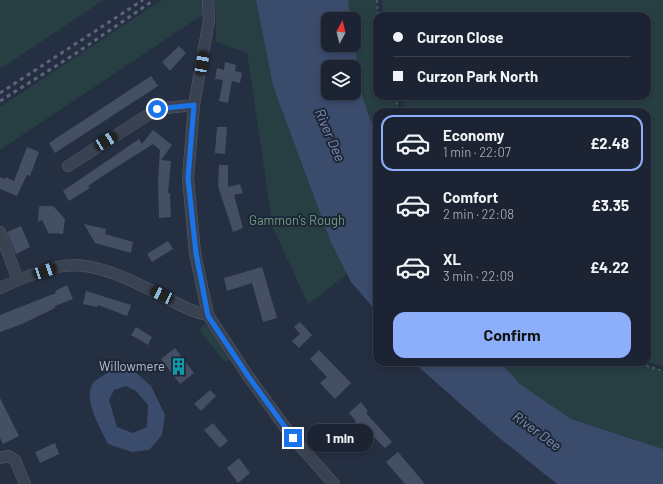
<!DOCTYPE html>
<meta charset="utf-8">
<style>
:root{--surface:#1c2332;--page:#292f3e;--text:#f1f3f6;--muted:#a0a4ac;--line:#3a404d;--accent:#8daffa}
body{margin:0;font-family:Barlow,sans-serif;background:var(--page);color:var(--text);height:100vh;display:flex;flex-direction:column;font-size:15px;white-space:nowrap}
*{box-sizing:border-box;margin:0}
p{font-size:13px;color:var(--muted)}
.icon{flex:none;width:22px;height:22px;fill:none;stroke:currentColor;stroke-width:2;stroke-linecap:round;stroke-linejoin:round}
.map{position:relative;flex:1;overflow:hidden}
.side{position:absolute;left:373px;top:108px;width:278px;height:258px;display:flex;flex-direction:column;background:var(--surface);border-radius:12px;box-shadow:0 2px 6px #0003,0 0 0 1px var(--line)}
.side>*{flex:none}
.top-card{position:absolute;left:373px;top:12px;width:278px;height:88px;border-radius:12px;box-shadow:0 2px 6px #0003,0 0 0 1px var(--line);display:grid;align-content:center;height:88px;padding:0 20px;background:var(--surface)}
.needle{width:26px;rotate:7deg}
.tools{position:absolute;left:321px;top:12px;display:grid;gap:8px}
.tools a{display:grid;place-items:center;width:40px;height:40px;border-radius:8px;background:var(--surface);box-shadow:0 2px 6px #0003,0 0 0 1px var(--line);font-size:20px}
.end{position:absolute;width:18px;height:18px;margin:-9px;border:5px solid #1a73e8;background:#fff;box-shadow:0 0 0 2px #fff}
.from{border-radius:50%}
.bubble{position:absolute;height:28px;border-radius:12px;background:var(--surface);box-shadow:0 2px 6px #0003,0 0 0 1px var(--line);font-size:13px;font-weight:700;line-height:28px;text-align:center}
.car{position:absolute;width:12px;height:24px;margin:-12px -6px;border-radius:5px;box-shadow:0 0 3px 1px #0007;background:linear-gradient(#222 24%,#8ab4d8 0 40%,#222 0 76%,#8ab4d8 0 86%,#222 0)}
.top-card b{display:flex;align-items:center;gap:14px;height:38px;font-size:15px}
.top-card b+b{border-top:1px solid var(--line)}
.top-card i{width:10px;height:10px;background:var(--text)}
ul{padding:7px 0 0;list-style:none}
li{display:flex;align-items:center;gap:12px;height:56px;margin:0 8px 6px;padding:0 12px;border:2px solid transparent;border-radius:12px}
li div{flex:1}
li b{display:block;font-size:15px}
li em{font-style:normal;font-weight:700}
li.current{border-color:var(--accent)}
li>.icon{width:36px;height:36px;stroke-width:1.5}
.button{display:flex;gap:8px;margin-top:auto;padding:8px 20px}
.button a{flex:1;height:46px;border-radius:12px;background:var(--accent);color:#111;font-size:16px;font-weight:700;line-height:46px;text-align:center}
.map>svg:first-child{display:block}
</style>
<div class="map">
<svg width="663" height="484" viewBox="0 0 663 484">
<rect width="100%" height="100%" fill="#252f42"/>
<g fill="#273e43">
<polygon points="0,0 104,0 0,69"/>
<polygon points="162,0 207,0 206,14 196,19 0,150 0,107"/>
<polygon points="214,0 256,0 273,86 331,243 347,274 308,304 273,228 247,53 216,42 216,17"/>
<polygon points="348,0 377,0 378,16 377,96 395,96 400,112 377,112 377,139 363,98 354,41 354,19 350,19"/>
<polygon points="382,0 663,0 663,366 647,362 647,112 406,112 401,96 647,96 647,16 383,16"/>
<polygon points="205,324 216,331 231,359 224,362 199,329"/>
<polygon points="500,362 635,362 663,371 663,449 571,419 520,384"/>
</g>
<g fill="#3b4b6b" fill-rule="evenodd">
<path d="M256 0H348L350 19H328V45H354V41L363 98 377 139V312L351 282 331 243 273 86ZM328 67H354V93H328Z"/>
<polygon points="413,362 500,362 520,384 571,419 663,449 663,484 557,484 497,436"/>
<path d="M110 371H134L151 386 165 415 162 435 149 450 132 452 108 444C101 429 81 397 94 382 98 378 106 374 110 371ZM126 386 136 391 148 405 147 427 133 433 117 427 109 400 114 390Z"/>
</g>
<g fill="#444f64">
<polygon points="179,46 186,53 170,71 162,62"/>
<polygon points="225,62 236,65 235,71 242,73 240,83 232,81 228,103 219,101 223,80 215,79 217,68 224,70"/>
<polygon points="151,76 158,86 55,153 49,143"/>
<polygon points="217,127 227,127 225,154 215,153"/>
<polygon points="153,130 172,145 161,160 171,161 168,193 170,193 171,217 159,218 158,181 160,150 153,144 104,175 88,186 90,188 69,201 63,191 139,139 142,144"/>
<polygon points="27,147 39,152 30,176 27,175 17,196 0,189 0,177 5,179 6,177 14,181"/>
<polygon points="219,165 228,165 228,187 240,184 243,193 234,195 243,228 233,232 218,186"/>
<polygon points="42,206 53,206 65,219 63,234 53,233 49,234 42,220 38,222 39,207"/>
<polygon points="84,224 106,229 105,234 133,242 131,253 95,243"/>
<polygon points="21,226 30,247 16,254 7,232"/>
<polygon points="168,241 173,249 152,262 147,254"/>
<polygon points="262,267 277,318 263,322 252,283 227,291 224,278"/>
<polygon points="67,285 73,299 55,306 55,308 22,324 0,332 0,315 56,293 55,291"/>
<polygon points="86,291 131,305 127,316 98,305 97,307 83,304"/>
<polygon points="300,322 312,335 299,348 292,341 300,334 294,327"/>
<polygon points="136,327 152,337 148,345 131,335"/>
<polygon points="175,348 194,373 180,384 161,359"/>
<polygon points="319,350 351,383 335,399 320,383 327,377 310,359"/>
<polygon points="210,390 216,396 201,411 194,404"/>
<polygon points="0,398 19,436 3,444 0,438"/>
<polygon points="361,402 368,411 366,413 392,442 385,448 372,435 362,444 348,429 356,421 349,413"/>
<polygon points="213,423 228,441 220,448 204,430"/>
<polygon points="55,443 59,454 40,463 35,452"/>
<polygon points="398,452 425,484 405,484 386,462"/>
<polygon points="239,458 250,473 238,483 227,468"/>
</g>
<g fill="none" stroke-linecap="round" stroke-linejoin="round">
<defs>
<g id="minor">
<polyline points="208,0 209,20 194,105 188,178 195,253 208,315 248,376 293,438 334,484"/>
<polyline points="68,166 157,109 194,105"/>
<polyline points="0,232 18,280"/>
<path d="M0 288C18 280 38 271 57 267 92 259 130 280 161 295 177 303 190 312 208 315"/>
<polyline points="0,458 8,456 15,460 25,484"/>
</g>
</defs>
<use href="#minor" stroke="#555d6c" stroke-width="12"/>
<g stroke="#465b5f" stroke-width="2" stroke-dasharray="3 3" stroke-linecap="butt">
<polyline points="377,0 378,16"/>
<polyline points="395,96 400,112"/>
<polyline points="635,362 663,371"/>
</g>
<use href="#minor" stroke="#3a4251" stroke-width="11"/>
<g stroke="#5c6578" stroke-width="3" stroke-dasharray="4 4" stroke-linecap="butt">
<polyline points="0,93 143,0"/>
<polyline points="0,101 75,54 154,0"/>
</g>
</g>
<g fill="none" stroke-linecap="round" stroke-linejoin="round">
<polyline stroke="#1a73e8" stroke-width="5" points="157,109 194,105 188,178 196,253 208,316 248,376 293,438"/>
</g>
<defs>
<symbol id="building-bare" viewBox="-9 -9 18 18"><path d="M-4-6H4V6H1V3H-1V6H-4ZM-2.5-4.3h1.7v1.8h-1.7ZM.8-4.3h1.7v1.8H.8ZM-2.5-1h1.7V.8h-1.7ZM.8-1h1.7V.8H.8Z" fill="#0f9aa8" stroke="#1e2737" stroke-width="2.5" paint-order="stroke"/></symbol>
</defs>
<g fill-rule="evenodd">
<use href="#building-bare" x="166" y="354" width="25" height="25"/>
</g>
<g text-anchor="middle" stroke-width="4" stroke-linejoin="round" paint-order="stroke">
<g font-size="13" fill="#6d9d7c" stroke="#1e2737">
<text x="297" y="225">Gammon's Rough</text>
</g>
<g font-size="13" fill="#b7bdcc" stroke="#1e2737" text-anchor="end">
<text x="165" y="371">Willowmere</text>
</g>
<g font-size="14" font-style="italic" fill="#7d90b3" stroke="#1e2737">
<text transform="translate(330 135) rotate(67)" y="5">River Dee</text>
<text transform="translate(537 431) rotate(36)" y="5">River Dee</text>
</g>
</g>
</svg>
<div class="tools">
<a><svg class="needle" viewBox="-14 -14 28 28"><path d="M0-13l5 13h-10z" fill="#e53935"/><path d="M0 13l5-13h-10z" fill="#a0a4ac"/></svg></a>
<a><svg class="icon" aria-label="layers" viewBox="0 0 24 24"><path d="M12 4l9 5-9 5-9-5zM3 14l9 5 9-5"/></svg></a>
</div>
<i class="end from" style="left:157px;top:109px"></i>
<i class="end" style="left:293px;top:438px"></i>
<div class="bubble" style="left:307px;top:424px;width:66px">1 min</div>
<i class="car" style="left:202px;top:63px;rotate:10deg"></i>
<i class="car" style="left:106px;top:141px;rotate:58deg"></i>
<i class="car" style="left:45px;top:271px;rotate:71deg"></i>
<i class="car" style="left:162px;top:295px;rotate:295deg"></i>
<div class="top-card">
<b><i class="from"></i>Curzon Close</b>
<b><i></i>Curzon Park North</b>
</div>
<section class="side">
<ul>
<li class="current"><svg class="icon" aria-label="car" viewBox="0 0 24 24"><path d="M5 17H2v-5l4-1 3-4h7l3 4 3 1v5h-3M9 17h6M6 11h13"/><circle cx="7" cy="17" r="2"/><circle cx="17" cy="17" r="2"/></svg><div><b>Economy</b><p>1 min · 22:07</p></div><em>£2.48</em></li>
<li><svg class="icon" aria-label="car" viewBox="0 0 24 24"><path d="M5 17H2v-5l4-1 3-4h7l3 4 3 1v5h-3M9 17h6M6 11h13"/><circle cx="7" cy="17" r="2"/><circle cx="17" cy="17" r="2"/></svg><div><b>Comfort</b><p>2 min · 22:08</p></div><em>£3.35</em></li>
<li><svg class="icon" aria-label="car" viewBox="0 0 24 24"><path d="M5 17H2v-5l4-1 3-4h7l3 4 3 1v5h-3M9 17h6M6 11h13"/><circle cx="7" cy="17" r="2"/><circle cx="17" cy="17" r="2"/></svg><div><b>XL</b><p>3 min · 22:09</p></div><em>£4.22</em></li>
</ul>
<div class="button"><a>Confirm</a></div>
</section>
</div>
